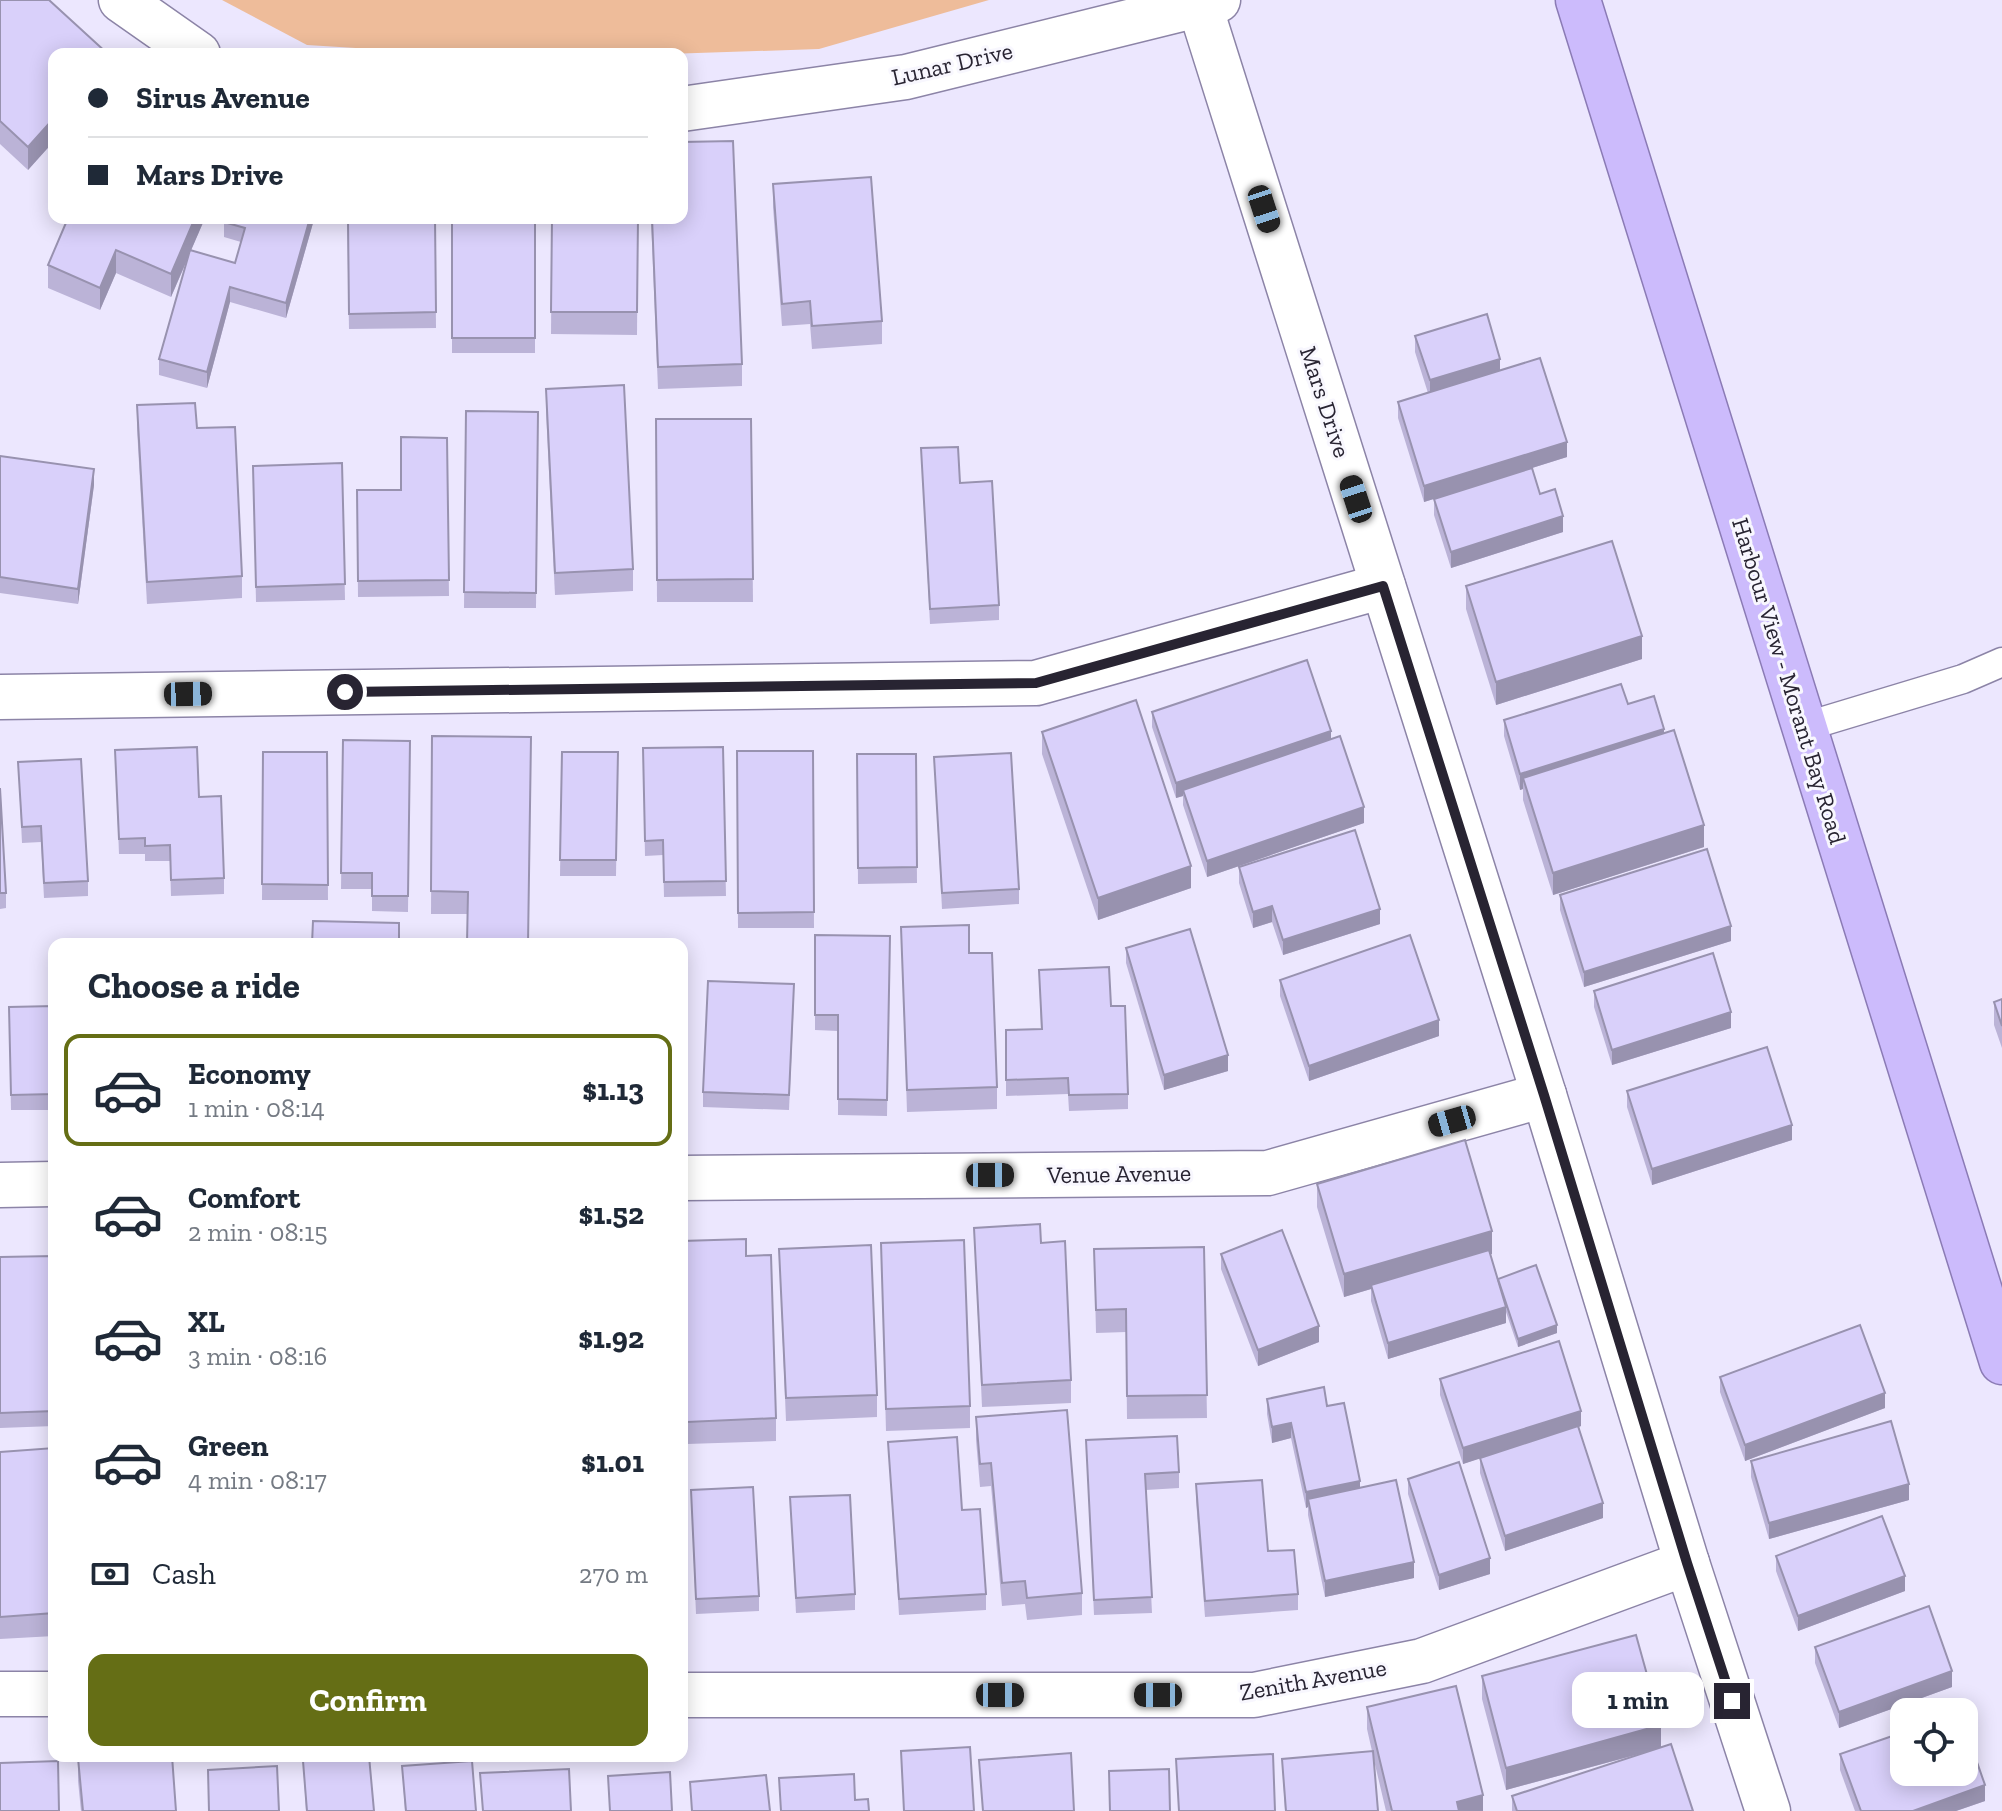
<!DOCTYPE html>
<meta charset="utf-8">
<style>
:root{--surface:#fff;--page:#f6f6f7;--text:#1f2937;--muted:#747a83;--line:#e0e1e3;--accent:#656e15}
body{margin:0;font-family:"Zilla Slab",serif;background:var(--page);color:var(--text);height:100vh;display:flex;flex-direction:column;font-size:30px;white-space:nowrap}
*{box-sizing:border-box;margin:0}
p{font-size:26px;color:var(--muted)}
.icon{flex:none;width:44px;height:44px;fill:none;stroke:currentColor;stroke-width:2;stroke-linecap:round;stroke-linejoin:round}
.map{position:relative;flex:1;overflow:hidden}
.drawer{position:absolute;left:48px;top:938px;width:640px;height:824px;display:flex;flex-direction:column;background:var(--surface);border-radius:16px;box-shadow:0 4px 20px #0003}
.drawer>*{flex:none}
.banner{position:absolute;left:48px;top:48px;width:640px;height:176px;border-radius:16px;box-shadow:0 4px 20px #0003;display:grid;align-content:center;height:176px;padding:0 40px;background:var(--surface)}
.fabs{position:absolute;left:1890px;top:1698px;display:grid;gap:16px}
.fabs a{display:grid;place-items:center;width:88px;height:88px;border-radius:16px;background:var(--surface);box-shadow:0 4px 20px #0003;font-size:40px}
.end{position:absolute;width:36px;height:36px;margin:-18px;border:10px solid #282432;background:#fff;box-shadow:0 0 0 4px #fff}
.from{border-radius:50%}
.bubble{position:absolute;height:56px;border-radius:16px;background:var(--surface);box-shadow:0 4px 20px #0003;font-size:26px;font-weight:800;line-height:56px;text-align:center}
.car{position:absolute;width:24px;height:48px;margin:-24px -12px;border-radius:10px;box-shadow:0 0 6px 2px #0007;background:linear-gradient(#222 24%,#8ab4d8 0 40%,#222 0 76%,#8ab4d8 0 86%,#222 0)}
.banner b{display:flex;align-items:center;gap:28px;height:76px;font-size:30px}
.banner b+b{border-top:2px solid var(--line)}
.banner i{width:20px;height:20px;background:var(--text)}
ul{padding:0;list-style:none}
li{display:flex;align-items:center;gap:24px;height:112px;margin:0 16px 12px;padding:0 24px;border:4px solid transparent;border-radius:16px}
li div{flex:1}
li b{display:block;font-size:30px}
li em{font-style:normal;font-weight:800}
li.active{border-color:var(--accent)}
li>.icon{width:72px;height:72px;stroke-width:1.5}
h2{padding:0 40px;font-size:36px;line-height:96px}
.pay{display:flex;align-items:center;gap:20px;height:88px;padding:0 40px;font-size:30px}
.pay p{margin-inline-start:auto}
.action{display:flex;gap:16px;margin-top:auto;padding:16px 40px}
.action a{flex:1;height:92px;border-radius:16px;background:var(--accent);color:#fff;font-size:32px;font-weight:800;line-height:92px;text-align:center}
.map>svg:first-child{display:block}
</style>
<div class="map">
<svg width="2002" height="1811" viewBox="0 0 2002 1811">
<rect width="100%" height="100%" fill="#ece7fe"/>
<polygon fill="#eebc9a" points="222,0 989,0 819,49 667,54 453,54 307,45"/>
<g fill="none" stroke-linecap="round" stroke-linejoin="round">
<defs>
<polyline id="service" points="1804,727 1963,679 2002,662"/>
<g id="minor">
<polyline points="121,0 198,54"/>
<polyline points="1198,0 1544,1095 1687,1563 1768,1811"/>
<polyline points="682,109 906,77 1218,0"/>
<polyline points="0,697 1036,683 1383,586"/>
<polyline points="682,1178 1268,1173 1544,1095"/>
<polyline points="0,1185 54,1184"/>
<polyline points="0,1694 54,1694"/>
<polyline points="682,1695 1254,1695 1422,1661 1687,1563"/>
</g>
<polyline id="trunk" points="1578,0 2002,1362"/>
</defs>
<use href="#service" stroke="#8c84a7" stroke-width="31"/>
<use href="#minor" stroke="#8c84a7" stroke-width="47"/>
<use href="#trunk" stroke="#8b7bb5" stroke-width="47"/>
<use href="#service" stroke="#fff" stroke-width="28"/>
<use href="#minor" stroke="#fff" stroke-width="44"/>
<use href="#trunk" stroke="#ccbbfc" stroke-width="44"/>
</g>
<g fill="#bbb3d7">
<polygon points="0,0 54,54 54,141 28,170 0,144"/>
<polygon points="773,184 882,321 882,344 812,349 810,324 782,326 773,207"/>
<polygon points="68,218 205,218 191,250 235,263 241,242 224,237 224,222 313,218 313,223 286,318 230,302 207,388 159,375 159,359 189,256 171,297 116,273 100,310 48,288 48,265"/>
<polygon points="347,218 435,218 436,328 349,329"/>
<rect x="452" y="218" width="83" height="135"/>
<polygon points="552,218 638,218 637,335 551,334"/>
<polygon points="651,218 682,218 742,364 742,386 658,389"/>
<polygon points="1415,336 1500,370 1567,457 1424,502 1398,418 1398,402 1428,393 1415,352"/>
<polygon points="546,389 633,569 633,591 555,595 546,411"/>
<polygon points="137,405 197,428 242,576 242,598 147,604 137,428"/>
<polygon points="466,411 538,412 536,608 464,608"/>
<polygon points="656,419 751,419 753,602 657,602"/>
<polygon points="447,438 449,596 358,597 357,490 401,490"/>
<polygon points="921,449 960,483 999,605 999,620 930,624"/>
<polygon points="0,456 94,485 78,604 0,593"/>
<polygon points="342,463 345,600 256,602 253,466"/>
<polygon points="1540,494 1563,532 1451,568 1434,515 1434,499"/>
<polygon points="1466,586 1642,659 1496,705 1466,609"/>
<polygon points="1628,704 1664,733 1704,847 1553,895 1523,800 1523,789 1520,790 1504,736 1504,720"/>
<polygon points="1152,712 1331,739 1364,823 1207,877 1183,805 1183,796 1176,798 1152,727"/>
<polygon points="1042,732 1191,888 1098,920 1042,754"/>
<polygon points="432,736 531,737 467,914 431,914"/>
<polygon points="343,740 410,741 408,912 372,911 372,889 341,889"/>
<polygon points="723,747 726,896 664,897 663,855 645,856 643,748"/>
<polygon points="115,750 199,797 224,878 224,894 171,896 170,861 145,861 145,854 119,854"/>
<polygon points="737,751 813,751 814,928 738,928"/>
<polygon points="263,752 327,752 328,900 262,900"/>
<polygon points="562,752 618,752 616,876 560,876"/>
<polygon points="857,754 916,754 917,883 858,884"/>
<polygon points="934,757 1019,889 1019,904 942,909"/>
<polygon points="18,762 88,881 88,896 44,898 41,842 22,843"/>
<polygon points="0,788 6,893 6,908 0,909"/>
<polygon points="1239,867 1380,924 1283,955 1272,922 1253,928 1239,883"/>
<polygon points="1560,895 1731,941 1584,987 1560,910"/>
<polygon points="901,927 969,953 997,1087 997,1109 907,1112"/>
<polygon points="815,935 890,936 887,1116 838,1115 838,1031 815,1030"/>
<polygon points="1126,948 1228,1071 1164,1090 1126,963"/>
<polygon points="1039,970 1111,1006 1128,1094 1128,1109 1069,1111 1068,1094 1006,1096 1006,1030 1041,1029"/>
<polygon points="1280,980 1439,1036 1309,1081 1280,996"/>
<polygon points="1594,991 1731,1028 1612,1065 1594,1007"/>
<polygon points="2002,999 2002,1048 1994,1025 1994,1002"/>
<polygon points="794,1000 789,1110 703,1107 703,1092"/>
<polygon points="54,1006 54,1110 11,1110 9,1007"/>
<polygon points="1627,1091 1792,1140 1652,1185 1627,1107"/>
<polygon points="1317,1184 1492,1254 1490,1254 1498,1279 1557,1333 1518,1347 1506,1312 1506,1323 1388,1359 1371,1301 1371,1289 1344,1297 1317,1207"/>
<polygon points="974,1228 1041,1243 1071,1380 1071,1403 982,1407"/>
<polygon points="682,1241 746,1256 776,1418 776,1441 687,1444 682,1289"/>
<polygon points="881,1243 970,1406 970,1428 886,1431"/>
<polygon points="1204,1247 1207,1418 1127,1419 1126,1332 1096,1333 1094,1249"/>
<polygon points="779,1249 877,1395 877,1417 786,1421"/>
<polygon points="1221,1254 1319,1342 1258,1366 1221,1269"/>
<polygon points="54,1256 54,1426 0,1428 0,1257"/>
<polygon points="1720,1377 1885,1408 1745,1461 1720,1392"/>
<polygon points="1440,1379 1581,1426 1579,1427 1603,1518 1505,1551 1480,1473 1480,1458 1463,1464 1440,1395"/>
<polygon points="1267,1399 1327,1406 1360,1488 1414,1578 1325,1597 1308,1515 1308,1507 1306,1508 1291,1438 1272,1443 1267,1414"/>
<polygon points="976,1417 1082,1593 1082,1615 1027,1620 1025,1604 1002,1606 991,1486 980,1487 976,1440"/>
<polygon points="1086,1440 1179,1472 1179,1488 1146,1490 1152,1613 1094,1615"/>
<polygon points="888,1442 962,1510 986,1594 986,1610 899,1615"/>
<polygon points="54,1448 54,1636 0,1639 0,1452"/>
<polygon points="1751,1461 1909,1500 1769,1539 1751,1477"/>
<polygon points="1408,1479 1490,1574 1439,1590 1408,1494"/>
<polygon points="1196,1484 1268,1551 1298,1594 1298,1610 1205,1617 1196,1500"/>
<polygon points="691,1490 759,1596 759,1611 696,1614"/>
<polygon points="790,1497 855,1594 855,1610 796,1613"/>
<polygon points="1776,1556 1905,1591 1798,1631 1776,1571"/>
<polygon points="1815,1647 1952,1687 1839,1728 1815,1663"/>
<polygon points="1482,1676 1661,1747 1693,1811 1512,1811 1512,1796 1647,1752 1506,1790 1482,1699"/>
<polygon points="1367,1707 1483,1811 1386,1811 1373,1756 1378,1811 1285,1811 1282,1759 1372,1751 1367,1729"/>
<polygon points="1840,1754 1985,1801 1956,1811 1855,1811 1840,1770"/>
<polygon points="78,1758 176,1811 81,1811 78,1781"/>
<polygon points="303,1761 374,1811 306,1811"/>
<polygon points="402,1766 476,1811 405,1811"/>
</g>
<g fill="#9892af">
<polygon points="54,118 54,141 28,170 28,147"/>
<polygon points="195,218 205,218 171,297 171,274"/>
<polygon points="310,218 313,218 313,223 286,318 286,303"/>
<polygon points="116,250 116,273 100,310 100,288"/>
<polygon points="230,287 230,302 207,388 207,372"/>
<polygon points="1500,359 1500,374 1430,396 1430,380"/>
<polygon points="1567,442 1567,457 1424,502 1424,486"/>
<polygon points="94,469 94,485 78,604 78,589"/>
<polygon points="1563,516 1563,532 1451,568 1451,552"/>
<polygon points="1642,636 1642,659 1496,705 1496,682"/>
<polygon points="1664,729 1664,744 1523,778 1523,789 1520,790 1520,774"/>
<polygon points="1331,731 1331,746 1183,790 1183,796 1176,798 1176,783"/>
<polygon points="1364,807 1364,823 1207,877 1207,861"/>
<polygon points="1704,825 1704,847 1553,895 1553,873"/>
<polygon points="1191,866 1191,888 1098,920 1098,898"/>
<polygon points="1272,906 1272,922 1253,928 1253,912"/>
<polygon points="1380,909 1380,924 1283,955 1283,940"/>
<polygon points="1731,926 1731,941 1584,987 1584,972"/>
<polygon points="1731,1012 1731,1028 1612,1065 1612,1050"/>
<polygon points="1439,1020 1439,1036 1309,1081 1309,1066"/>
<polygon points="1228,1055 1228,1071 1164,1090 1164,1075"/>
<polygon points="1792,1125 1792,1140 1652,1185 1652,1169"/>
<polygon points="1492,1231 1492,1254 1372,1289 1371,1285 1371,1289 1344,1297 1344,1274"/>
<polygon points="1506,1307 1506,1323 1388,1359 1388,1343"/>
<polygon points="1557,1325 1557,1333 1518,1347 1518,1339"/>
<polygon points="1319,1326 1319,1342 1258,1366 1258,1350"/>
<polygon points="1885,1393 1885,1408 1745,1461 1745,1445"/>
<polygon points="1581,1411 1581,1426 1463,1464 1463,1448"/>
<polygon points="1291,1423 1291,1438 1272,1443 1272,1427"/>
<polygon points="1360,1481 1360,1496 1308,1499 1308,1507 1306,1508 1306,1492"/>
<polygon points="1909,1484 1909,1500 1769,1539 1769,1523"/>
<polygon points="1603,1503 1603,1518 1505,1551 1505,1536"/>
<polygon points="1490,1558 1490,1574 1439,1590 1439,1575"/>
<polygon points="1414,1562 1414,1578 1325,1597 1325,1581"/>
<polygon points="1905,1576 1905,1591 1798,1631 1798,1616"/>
<polygon points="1952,1671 1952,1687 1839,1728 1839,1712"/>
<polygon points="1661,1725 1661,1748 1506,1790 1506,1768"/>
<polygon points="1985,1785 1985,1801 1956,1811 1913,1811"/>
<polygon points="1483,1795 1483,1811 1457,1811 1457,1802"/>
</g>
<g fill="#d9d0fa" stroke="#9892af" stroke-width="2">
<polygon points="0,0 49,0 108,54 54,54 54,118 28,147 0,121"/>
<polygon points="733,141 742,364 658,367 652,218 682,218 682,142"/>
<polygon points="871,177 882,321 812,326 810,301 782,304 773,184"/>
<polygon points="68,218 195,218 171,274 116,250 100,288 48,265"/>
<polygon points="225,218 310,218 286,303 230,287 207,372 159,359 190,250 235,263 245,228 224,222"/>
<polygon points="348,218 435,218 436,312 349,314"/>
<rect x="452" y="218" width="83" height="120"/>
<polygon points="552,218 638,218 637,312 551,312"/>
<polygon points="1487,314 1500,359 1430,380 1415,336"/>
<polygon points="1540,358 1567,442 1424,486 1398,402"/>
<polygon points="624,385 633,569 555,573 546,389"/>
<polygon points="195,403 197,428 235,427 242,576 147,582 137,405"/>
<polygon points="466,411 538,412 536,593 464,592"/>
<polygon points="656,419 751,419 753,579 657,580"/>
<polygon points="401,437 447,438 449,580 358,581 357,490 401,490"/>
<polygon points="958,447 960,483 992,481 999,605 930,609 921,448"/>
<polygon points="0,456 94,469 78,589 0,577"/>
<polygon points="342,463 345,584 256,587 253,466"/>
<polygon points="1532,468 1540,494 1555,489 1563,516 1451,552 1434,499"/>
<polygon points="1612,541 1642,636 1496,682 1466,586"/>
<polygon points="1307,660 1331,731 1176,783 1152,712"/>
<polygon points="1621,684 1628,704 1654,696 1664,729 1520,774 1504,720"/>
<polygon points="1136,700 1191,866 1098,898 1042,732"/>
<polygon points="1674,730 1704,825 1553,873 1523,778"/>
<polygon points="432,736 531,737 528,944 467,944 468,892 431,891"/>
<polygon points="1340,736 1364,807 1207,861 1183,790"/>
<polygon points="343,740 410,741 408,896 372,896 372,873 341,873"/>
<polygon points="197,747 199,797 221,796 224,878 171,880 170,845 145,846 145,838 119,839 115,750"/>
<polygon points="723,747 726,881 664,882 663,840 645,841 643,748"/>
<polygon points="737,751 813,751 814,912 738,913"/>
<polygon points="263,752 327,752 328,885 262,884"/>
<polygon points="562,752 618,752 616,860 560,860"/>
<polygon points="1011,753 1019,889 942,893 934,757"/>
<polygon points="857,754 916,754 917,867 858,868"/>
<polygon points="81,759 88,881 44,883 41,826 22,827 18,762"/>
<polygon points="0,788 6,893 0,893"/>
<polygon points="1355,830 1380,909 1283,940 1272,906 1253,912 1239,867"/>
<polygon points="1707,849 1731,926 1584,972 1560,895"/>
<polygon points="313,921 399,923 399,944 312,944"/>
<polygon points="969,925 969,953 992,953 997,1087 907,1090 901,927"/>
<polygon points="1190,929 1228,1055 1164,1075 1126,948"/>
<polygon points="815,935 890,936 887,1100 838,1099 838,1015 815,1015"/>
<polygon points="1410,935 1439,1020 1309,1066 1280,980"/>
<polygon points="1713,953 1731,1012 1612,1050 1594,991"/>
<polygon points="1109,967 1111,1006 1125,1006 1128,1094 1069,1095 1068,1078 1006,1080 1006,1030 1042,1029 1039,970"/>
<polygon points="708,981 794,984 789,1095 703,1092"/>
<polygon points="2002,999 2002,1026 1994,1002"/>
<polygon points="54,1006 54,1094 11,1095 9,1007"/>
<polygon points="1767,1047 1792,1125 1652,1169 1627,1091"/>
<polygon points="1465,1140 1492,1231 1344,1274 1317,1184"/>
<polygon points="1040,1224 1041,1243 1065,1241 1071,1380 982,1385 974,1228"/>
<polygon points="1282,1230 1319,1326 1258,1350 1221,1254"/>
<polygon points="746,1239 746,1256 771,1255 776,1418 687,1422 682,1241"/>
<polygon points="964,1240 970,1406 886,1409 881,1243"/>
<polygon points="871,1245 877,1395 786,1398 779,1249"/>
<polygon points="1204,1247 1207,1395 1127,1396 1126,1309 1096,1310 1094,1249"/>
<polygon points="1489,1250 1506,1307 1388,1343 1371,1285"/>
<polygon points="54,1256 54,1411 0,1413 0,1257"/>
<polygon points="1536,1265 1557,1325 1518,1339 1498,1279"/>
<polygon points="1860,1325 1885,1393 1745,1445 1720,1377"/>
<polygon points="1559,1341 1581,1411 1463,1448 1440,1379"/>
<polygon points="1324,1387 1327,1406 1344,1403 1360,1481 1306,1492 1291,1423 1272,1427 1267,1399"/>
<polygon points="1067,1410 1082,1593 1027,1598 1025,1581 1002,1583 991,1463 980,1464 976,1417"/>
<polygon points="1891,1421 1909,1484 1769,1523 1751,1461"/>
<polygon points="1578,1426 1603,1503 1505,1536 1480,1458"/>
<polygon points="1177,1436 1179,1472 1145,1474 1152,1597 1094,1600 1086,1440"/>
<polygon points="957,1437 962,1510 980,1509 986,1594 899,1599 888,1442"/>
<polygon points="54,1448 54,1613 0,1617 0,1452"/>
<polygon points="1459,1462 1490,1558 1439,1575 1408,1479"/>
<polygon points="1262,1480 1268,1551 1294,1550 1298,1594 1205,1601 1196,1484"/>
<polygon points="1396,1480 1414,1562 1325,1581 1308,1499"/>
<polygon points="753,1487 759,1596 696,1599 691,1490"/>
<polygon points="850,1495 855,1594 796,1598 790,1497"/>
<polygon points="1882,1516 1905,1576 1798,1616 1776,1556"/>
<polygon points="1929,1606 1952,1671 1839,1712 1815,1647"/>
<polygon points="1636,1635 1661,1725 1506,1768 1482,1676"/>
<polygon points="1456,1686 1483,1795 1457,1802 1459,1811 1392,1811 1367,1707"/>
<polygon points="1964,1725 1985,1785 1913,1811 1861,1811 1840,1754 1904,1732 1904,1772 1964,1772"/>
<polygon points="1671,1744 1693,1811 1517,1811 1512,1796"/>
<polygon points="970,1747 974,1811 904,1811 901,1751"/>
<polygon points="1373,1751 1378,1811 1286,1811 1282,1759"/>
<polygon points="1071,1753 1074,1811 983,1811 979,1760"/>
<polygon points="1273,1754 1275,1811 1179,1811 1176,1759"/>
<polygon points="108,1756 172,1756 176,1811 83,1811 78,1758"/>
<polygon points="356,1756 369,1756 374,1811 307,1811 303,1761"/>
<polygon points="58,1761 59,1811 0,1811 0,1763"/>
<polygon points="472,1761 476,1811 406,1811 402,1766"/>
<polygon points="277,1766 279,1811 209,1811 208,1770"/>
<polygon points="569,1769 571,1811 483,1811 480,1773"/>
<polygon points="1169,1769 1170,1811 1110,1811 1109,1771"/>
<polygon points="670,1772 672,1811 610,1811 608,1776"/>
<polygon points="854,1774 855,1800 868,1799 869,1811 781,1811 779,1778"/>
<polygon points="766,1775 770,1811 692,1811 690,1782"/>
</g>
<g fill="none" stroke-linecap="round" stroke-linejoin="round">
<polyline stroke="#282432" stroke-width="10" points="345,692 1036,683 1383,586 1544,1095 1687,1563 1732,1701"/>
</g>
<g text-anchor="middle" stroke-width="6" stroke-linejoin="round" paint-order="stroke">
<g font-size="24" fill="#282432" stroke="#f8f7fe">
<text transform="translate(952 64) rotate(-13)" y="8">Lunar Drive</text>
<text transform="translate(1325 402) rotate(72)" y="8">Mars Drive</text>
<text transform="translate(1789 681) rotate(73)" y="8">Harbour View - Morant Bay Road</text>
<text transform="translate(1119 1174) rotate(-1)" y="8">Venue Avenue</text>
<text transform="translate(1313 1680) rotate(-10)" y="8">Zenith Avenue</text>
</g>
</g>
</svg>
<div class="fabs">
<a><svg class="icon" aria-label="locate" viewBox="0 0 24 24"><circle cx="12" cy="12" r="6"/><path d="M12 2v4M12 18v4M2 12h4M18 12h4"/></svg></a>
</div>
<i class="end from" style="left:345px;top:692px"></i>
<i class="end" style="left:1732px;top:1701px"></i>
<div class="bubble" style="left:1572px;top:1672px;width:132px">1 min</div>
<i class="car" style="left:1264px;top:209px;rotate:162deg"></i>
<i class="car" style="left:1356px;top:499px;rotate:342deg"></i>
<i class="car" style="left:188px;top:694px;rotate:89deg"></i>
<i class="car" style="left:1452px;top:1121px;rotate:254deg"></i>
<i class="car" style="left:990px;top:1175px;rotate:90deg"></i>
<i class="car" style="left:1000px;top:1695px;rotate:90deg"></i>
<i class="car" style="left:1158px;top:1695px;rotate:270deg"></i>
<div class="banner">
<b><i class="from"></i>Sirus Avenue</b>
<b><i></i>Mars Drive</b>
</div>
<section class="drawer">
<h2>Choose a ride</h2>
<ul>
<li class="active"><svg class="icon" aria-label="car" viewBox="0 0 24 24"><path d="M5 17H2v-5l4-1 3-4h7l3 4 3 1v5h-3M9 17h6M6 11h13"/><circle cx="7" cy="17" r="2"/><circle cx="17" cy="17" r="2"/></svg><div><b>Economy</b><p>1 min · 08:14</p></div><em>$1.13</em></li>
<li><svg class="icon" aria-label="car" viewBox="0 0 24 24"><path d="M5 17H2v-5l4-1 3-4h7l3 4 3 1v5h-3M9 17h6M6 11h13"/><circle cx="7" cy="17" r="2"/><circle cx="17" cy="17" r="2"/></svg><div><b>Comfort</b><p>2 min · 08:15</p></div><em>$1.52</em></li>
<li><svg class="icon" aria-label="car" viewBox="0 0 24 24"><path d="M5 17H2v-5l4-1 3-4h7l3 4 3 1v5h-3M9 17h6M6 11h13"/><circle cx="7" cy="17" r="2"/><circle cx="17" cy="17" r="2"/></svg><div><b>XL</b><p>3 min · 08:16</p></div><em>$1.92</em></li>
<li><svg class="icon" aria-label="car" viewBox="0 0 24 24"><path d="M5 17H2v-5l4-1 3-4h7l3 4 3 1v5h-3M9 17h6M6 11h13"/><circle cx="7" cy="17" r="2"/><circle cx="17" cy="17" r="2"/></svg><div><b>Green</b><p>4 min · 08:17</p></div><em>$1.01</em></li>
</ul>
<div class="pay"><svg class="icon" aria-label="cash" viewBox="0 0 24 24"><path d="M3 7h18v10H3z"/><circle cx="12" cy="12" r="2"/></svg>Cash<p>270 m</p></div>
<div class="action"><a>Confirm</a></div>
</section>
</div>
